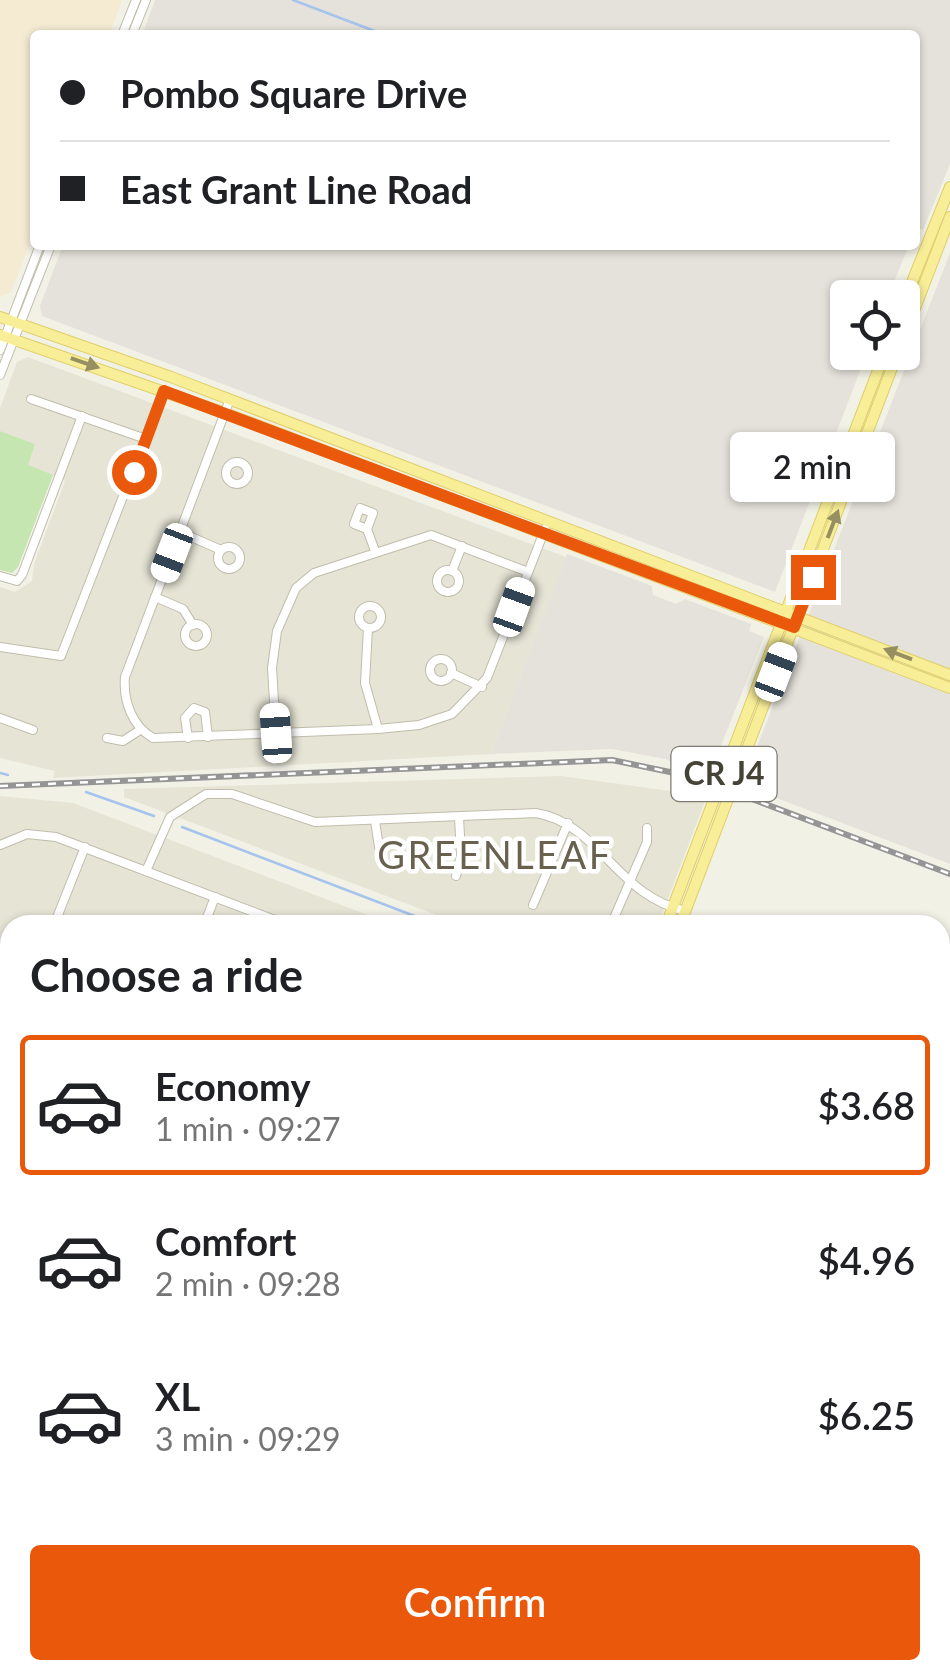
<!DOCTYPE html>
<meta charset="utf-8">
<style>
:root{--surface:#fff;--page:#f2f2f2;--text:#202124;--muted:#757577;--line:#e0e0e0;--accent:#ea580c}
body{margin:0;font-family:Lato,sans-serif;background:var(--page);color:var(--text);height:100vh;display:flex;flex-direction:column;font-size:38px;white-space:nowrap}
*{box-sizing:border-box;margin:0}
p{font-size:32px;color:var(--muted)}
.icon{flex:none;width:55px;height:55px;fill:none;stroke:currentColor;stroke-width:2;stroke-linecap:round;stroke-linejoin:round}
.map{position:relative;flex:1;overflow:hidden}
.panel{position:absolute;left:0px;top:915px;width:950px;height:765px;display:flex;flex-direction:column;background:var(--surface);border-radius:30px 30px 0 0;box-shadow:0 2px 8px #0004}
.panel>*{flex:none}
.top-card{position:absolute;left:30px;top:30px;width:890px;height:220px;border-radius:10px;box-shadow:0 2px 8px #0004;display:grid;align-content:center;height:220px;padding:0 30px;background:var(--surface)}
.tools{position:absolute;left:830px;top:280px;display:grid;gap:20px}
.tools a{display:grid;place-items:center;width:90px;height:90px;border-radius:10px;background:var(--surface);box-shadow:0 2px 8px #0004;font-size:50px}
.end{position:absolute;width:45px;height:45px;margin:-22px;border:12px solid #ea580c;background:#fff;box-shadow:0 0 0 5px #fff}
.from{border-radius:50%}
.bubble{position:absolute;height:70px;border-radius:10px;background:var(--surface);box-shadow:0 2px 8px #0004;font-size:32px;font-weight:600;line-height:70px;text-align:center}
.car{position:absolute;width:30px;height:60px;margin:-30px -15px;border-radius:12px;box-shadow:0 0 8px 2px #0007;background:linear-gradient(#fff 24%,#345 0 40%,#fff 0 76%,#345 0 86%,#fff 0)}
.top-card b{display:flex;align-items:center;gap:35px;height:95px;font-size:38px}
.top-card b+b{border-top:2px solid var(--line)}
.top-card i{width:25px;height:25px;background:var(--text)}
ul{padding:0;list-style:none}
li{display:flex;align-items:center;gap:30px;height:140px;margin:0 20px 15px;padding:0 10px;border:5px solid transparent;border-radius:10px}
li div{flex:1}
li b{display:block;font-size:38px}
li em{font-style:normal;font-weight:600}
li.on{border-color:var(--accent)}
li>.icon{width:90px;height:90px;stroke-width:1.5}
h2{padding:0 30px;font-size:45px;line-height:120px}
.action{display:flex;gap:20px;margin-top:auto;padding:20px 30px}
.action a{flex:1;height:115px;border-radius:10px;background:var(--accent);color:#fff;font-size:40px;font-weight:600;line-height:115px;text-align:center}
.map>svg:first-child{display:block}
</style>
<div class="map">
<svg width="950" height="1680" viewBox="0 0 950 1680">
<rect width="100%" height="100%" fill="#f2f1e6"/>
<g fill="#e6e4d5">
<polygon points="28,357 566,557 491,754 53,778 55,771 0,758 0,587 15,592 32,581 34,564 65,481 27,466 35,444 0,431 0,408 17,362"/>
<polygon points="561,776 707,796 658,925 463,925 124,797 124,789"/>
<polygon points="0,796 73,803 394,925 10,925 10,1412 0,1408"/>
<polygon points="940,1156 950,1160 950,1680 751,1680 724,1670 940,1670"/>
</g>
<polygon fill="#f4ebd2" points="0,0 122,0 109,35 35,35 35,230 11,292 0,297"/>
<g fill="#e5e2db">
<polygon points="155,0 950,0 950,164 923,230 915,227 915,35 142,35"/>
<polygon points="63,245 909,245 888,297 848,298 848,352 867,353 775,592 42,316 40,306"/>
<polygon points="950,253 950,864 742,785"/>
<polygon points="567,554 652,586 653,595 676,604 685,599 751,624 749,631 764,637 709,776 665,759 612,749 491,754"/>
</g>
<g fill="#c5e5b1">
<polygon points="0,431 35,444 28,465 53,475 18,567 12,573 0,570"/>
<polygon points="0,1630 10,1634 10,1670 105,1670 131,1680 0,1680"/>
</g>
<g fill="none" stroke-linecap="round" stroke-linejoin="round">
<g stroke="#a5c3ed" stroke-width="2.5">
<polyline points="293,0 385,35"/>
<polyline points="0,773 8,775"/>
<polyline points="86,792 154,816"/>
<polyline points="182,827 438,925"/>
</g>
<defs>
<g id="minor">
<polyline points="122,35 136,0"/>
<polyline points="132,35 146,0"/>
<polyline points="0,350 40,245"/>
<polyline points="0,375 51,245"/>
<polyline points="31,399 146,439"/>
<path d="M230 399 125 677C123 701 132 726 153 738L378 729 419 725 452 714 487 678 545 529"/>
<circle cx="237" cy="473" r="11"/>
<polyline points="367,529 354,524 360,508 373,513 367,529 375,551"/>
<polyline points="180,532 221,550"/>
<circle cx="229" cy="558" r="11"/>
<circle cx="448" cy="581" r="11"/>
<polyline points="452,571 462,546"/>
<polyline points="0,576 17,581 22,575 82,416"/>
<polyline points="155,597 183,609 193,625"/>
<circle cx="370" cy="617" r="11"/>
<circle cx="196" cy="635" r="11"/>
<polyline points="368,628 365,683 378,729"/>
<polyline points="0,647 61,656 164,391"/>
<circle cx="441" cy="670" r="11"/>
<polyline points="451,673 482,687"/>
<polyline points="0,718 33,730"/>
<polyline points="276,733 272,668 277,631 296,588 314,573 431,535 528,572"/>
<polyline points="107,738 123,741 140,730"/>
<polyline points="188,738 185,718 194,708 205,712 208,737"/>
<polyline points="375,821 379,847"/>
<polyline points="0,845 27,834 56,837 288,925"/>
<path d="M146 871 170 817 206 794H232L315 822 536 813C600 824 617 897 686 911"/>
<polyline points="456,876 461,855 459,817"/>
<polyline points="533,905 568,823"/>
<polyline points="54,925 85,847"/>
<polyline points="204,925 215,897"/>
<polyline points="611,925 647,842 647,828"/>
<polyline points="0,1070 10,1043"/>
<polyline points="0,1161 10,1165"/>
<polyline points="940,1226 950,1217"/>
<polyline points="940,1316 950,1320"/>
<polyline points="0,1324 10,1298"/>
<polyline points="0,1414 10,1418"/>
<polyline points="940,1499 950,1473"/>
<polyline points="0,1547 10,1521"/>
<polyline points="700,1670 726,1680"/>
<polyline points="255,1680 258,1670"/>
<polyline points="629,1680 637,1670"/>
<polyline points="794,1680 797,1670"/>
<polyline points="867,1680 873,1670"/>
</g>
<g id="major">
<polyline points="902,307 950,187"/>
<polyline points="0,317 171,377 950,675"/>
<polyline points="0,335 225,413 950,688"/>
<polyline points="902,342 950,217"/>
<polyline points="666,925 885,352"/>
<polyline points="680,925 898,352"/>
<polyline points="380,1680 383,1670"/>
<polyline points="394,1680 398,1670"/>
</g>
</defs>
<use href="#minor" stroke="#c0bdac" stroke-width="10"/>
<use href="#major" stroke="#decf69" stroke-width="12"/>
<use href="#minor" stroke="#fff" stroke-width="8"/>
<use href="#major" stroke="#f9ee98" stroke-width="10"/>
<defs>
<polyline id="rail" points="0,786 612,760 694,777 950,874"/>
</defs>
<use href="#rail" stroke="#959595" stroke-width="6"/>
<use href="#rail" stroke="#fff" stroke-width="2.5" stroke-dasharray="8" stroke-linecap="butt"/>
</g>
<defs><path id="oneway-solid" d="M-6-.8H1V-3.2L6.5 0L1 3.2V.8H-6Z" transform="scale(2.5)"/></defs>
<g fill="#968f62">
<use href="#oneway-solid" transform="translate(85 363) rotate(19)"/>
<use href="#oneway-solid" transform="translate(833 524) rotate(-69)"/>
<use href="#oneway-solid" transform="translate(898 654) rotate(-159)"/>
</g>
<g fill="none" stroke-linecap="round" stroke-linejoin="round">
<polyline stroke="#ea580c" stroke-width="12" points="134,472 164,391 794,627 813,577"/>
</g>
<g text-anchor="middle" stroke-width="9" stroke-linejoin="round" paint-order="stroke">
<rect fill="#fff" stroke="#7d7b72" stroke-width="2.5" x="671.5" y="747" width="105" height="54" rx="8"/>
<g font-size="32" font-weight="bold" fill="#454236">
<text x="724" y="785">CR J4</text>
</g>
<g font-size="38" letter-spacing="2.5" fill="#67614e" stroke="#fff">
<text x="495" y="869">GREENLEAF</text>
</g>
</g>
</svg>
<div class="tools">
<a><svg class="icon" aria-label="locate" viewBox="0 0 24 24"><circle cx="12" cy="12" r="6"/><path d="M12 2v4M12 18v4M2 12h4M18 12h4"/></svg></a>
</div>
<i class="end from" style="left:134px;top:472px"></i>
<i class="end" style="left:813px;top:577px"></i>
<div class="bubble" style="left:730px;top:432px;width:165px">2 min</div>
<i class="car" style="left:172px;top:553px;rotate:201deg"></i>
<i class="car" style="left:514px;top:607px;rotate:20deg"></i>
<i class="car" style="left:776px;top:672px;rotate:21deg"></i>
<i class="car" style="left:276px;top:733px;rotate:356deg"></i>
<div class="top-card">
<b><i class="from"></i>Pombo Square Drive</b>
<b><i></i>East Grant Line Road</b>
</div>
<section class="panel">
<h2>Choose a ride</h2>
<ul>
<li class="on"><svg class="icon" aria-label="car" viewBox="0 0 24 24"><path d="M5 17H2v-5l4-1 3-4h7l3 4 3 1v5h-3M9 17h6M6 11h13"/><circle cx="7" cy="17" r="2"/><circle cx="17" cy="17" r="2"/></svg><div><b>Economy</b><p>1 min · 09:27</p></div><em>$3.68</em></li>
<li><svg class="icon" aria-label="car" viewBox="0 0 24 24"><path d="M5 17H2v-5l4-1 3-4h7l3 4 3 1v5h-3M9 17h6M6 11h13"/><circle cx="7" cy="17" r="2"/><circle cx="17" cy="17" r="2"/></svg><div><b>Comfort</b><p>2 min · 09:28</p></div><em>$4.96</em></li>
<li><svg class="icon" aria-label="car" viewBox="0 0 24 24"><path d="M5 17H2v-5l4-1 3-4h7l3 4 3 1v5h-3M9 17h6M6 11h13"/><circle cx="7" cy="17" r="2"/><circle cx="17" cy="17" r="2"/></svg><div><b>XL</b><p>3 min · 09:29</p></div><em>$6.25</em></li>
</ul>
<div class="action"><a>Confirm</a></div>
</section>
</div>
